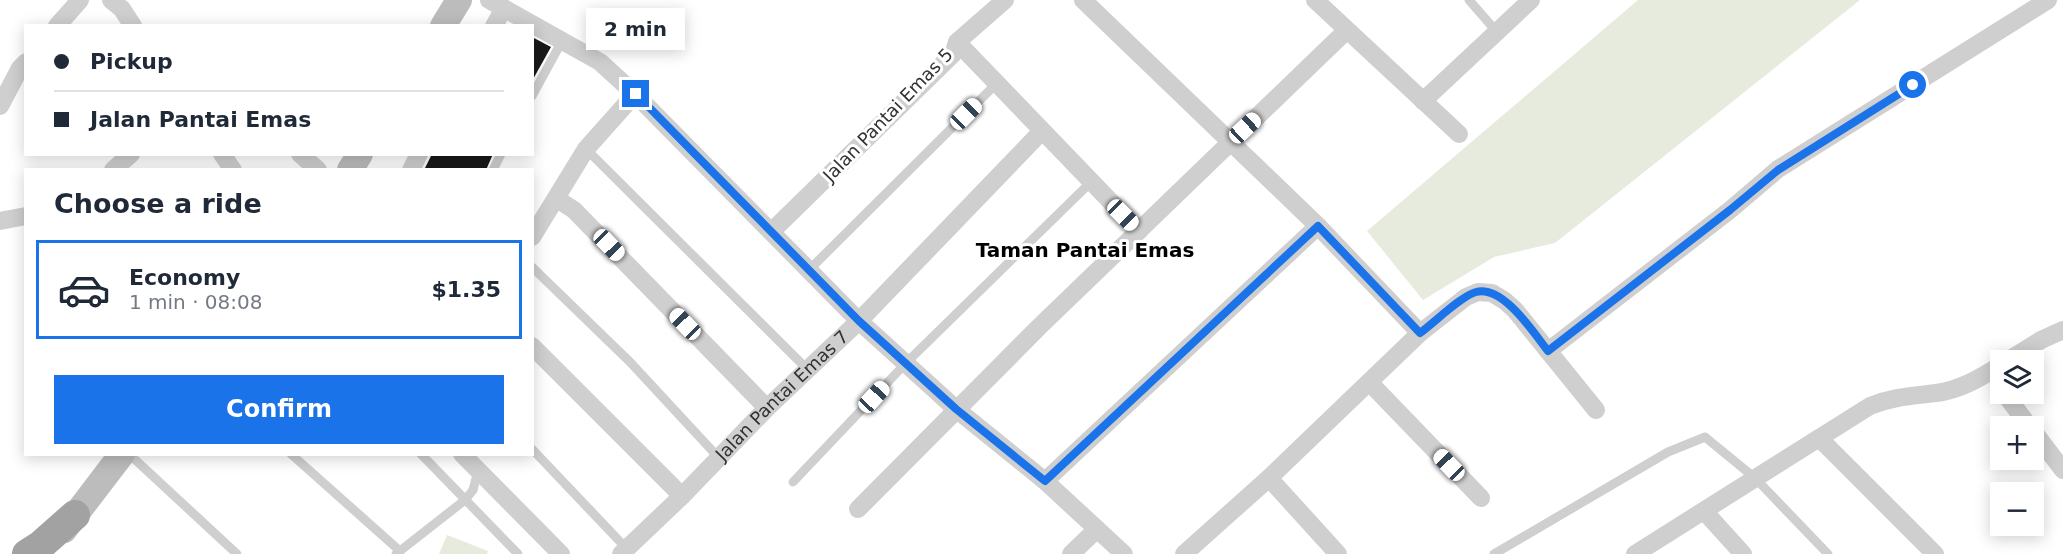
<!DOCTYPE html>
<meta charset="utf-8">
<style>
:root{--surface:#fff;--page:#f2f2f3;--text:#1f2937;--muted:#747a83;--line:#e0e1e3;--accent:#1a73e8}
body{margin:0;font-family:"DejaVu Sans",sans-serif;background:var(--page);color:var(--text);height:100vh;display:flex;flex-direction:column;font-size:22px;white-space:nowrap}
*{box-sizing:border-box;margin:0}
p{font-size:20px;color:var(--muted)}
.icon{flex:none;width:33px;height:33px;fill:none;stroke:currentColor;stroke-width:2;stroke-linecap:round;stroke-linejoin:round}
.map{position:relative;flex:1;overflow:hidden}
.side{position:absolute;left:24px;top:168px;width:510px;height:288px;display:flex;flex-direction:column;background:var(--surface);border-radius:0px;box-shadow:0 3px 15px #0003}
.side>*{flex:none}
.guide{position:absolute;left:24px;top:24px;width:510px;height:132px;border-radius:0px;box-shadow:0 3px 15px #0003;display:grid;align-content:center;height:132px;padding:0 30px;background:var(--surface)}
.fabs{position:absolute;left:1990px;top:350px;display:grid;gap:12px}
.fabs a{display:grid;place-items:center;width:54px;height:54px;border-radius:0px;background:var(--surface);box-shadow:0 3px 15px #0003;font-size:30px}
.end{position:absolute;width:27px;height:27px;margin:-14px;border:8px solid #1a73e8;background:#fff;box-shadow:0 0 0 3px #fff}
.from{border-radius:50%}
.bubble{position:absolute;height:42px;border-radius:0px;background:var(--surface);box-shadow:0 3px 15px #0003;font-size:20px;font-weight:700;line-height:42px;text-align:center}
.car{position:absolute;width:18px;height:36px;margin:-18px -9px;border-radius:8px;box-shadow:0 0 4px 2px #0007;background:linear-gradient(#fff 24%,#345 0 40%,#fff 0 76%,#345 0 86%,#fff 0)}
.guide b{display:flex;align-items:center;gap:21px;height:57px;font-size:22px}
.guide b+b{border-top:2px solid var(--line)}
.guide i{width:15px;height:15px;background:var(--text)}
ul{padding:0;list-style:none}
li{display:flex;align-items:center;gap:18px;height:99px;margin:0 12px 9px;padding:0 18px;border:3px solid transparent;border-radius:0px}
li div{flex:1}
li b{display:block;font-size:22px}
li em{font-style:normal;font-weight:700}
li.selected{border-color:var(--accent)}
li>.icon{width:54px;height:54px;stroke-width:1.5}
h2{padding:0 30px;font-size:27px;line-height:72px}
.button{display:flex;gap:12px;margin-top:auto;padding:12px 30px}
.button a{flex:1;height:69px;border-radius:0px;background:var(--accent);color:#fff;font-size:24px;font-weight:700;line-height:69px;text-align:center}
.map>svg:first-child{display:block}
</style>
<div class="map">
<svg width="2063" height="554" viewBox="0 0 2063 554">
<rect width="100%" height="100%" fill="#fff"/>
<g fill="#e6ebdd">
<polygon points="1638,0 1860,0 1555,243 1494,257 1423,300 1367,231"/>
<polygon points="447,535 488,551 487,554 439,554"/>
</g>
<g fill="#191919">
<polygon points="532,37 551,47 532,81"/>
<polygon points="432,154 493,154 486,170 424,170"/>
</g>
<g fill="none" stroke-linecap="round" stroke-linejoin="round">
<g stroke="#cfcfcf" stroke-width="9">
<polyline points="1469,0 1496,31"/>
<polyline points="532,96 562,41"/>
<polyline points="586,149 808,370"/>
<polyline points="493,170 501,154"/>
<polyline points="532,267 630,362 719,458"/>
<polyline points="809,270 997,83"/>
<polyline points="532,449 627,549"/>
<polyline points="129,454 237,554"/>
<polyline points="291,454 400,551"/>
<polyline points="421,454 518,554"/>
<polyline points="793,482 906,363 1090,183"/>
<polyline points="396,554 465,500 473,490 478,471"/>
<polyline points="1494,554 1668,452 1705,437 1755,478 1828,554"/>
</g>
<g stroke="#cfcfcf" stroke-width="18">
<polyline points="111,0 122,9 133,26"/>
<polyline points="489,0 600,62 635,94 859,321 956,409 1045,481 1124,554"/>
<polyline points="1083,0 1318,226 1420,333"/>
<polyline points="1315,0 1459,134"/>
<polyline points="57,26 80,0"/>
<polyline points="494,26 504,8"/>
<polyline points="957,42 1139,231"/>
<polyline points="1423,101 1531,0"/>
<polyline points="0,106 20,68 26,62"/>
<polyline points="222,154 233,170"/>
<polyline points="300,154 318,170"/>
<polyline points="113,170 131,154"/>
<polyline points="411,170 419,154"/>
<polyline points="557,199 574,210 767,408"/>
<polyline points="0,221 26,216"/>
<polyline points="772,231 953,54 957,42 1005,0"/>
<polyline points="532,237 586,149 635,94"/>
<polyline points="532,346 682,496"/>
<polyline points="1548,351 1730,210 1778,169 2048,0"/>
<polyline points="2009,360 2041,340 2063,330"/>
<polyline points="1370,383 1481,498"/>
<polyline points="2004,393 2029,426"/>
<polyline points="2034,432 2063,470"/>
<polyline points="1819,438 1935,554"/>
<polyline points="462,454 561,554"/>
<polyline points="1269,478 1338,554"/>
<polyline points="1045,481 1318,226"/>
<polyline points="858,509 1040,326 1346,31"/>
<polyline points="1704,511 1743,554"/>
<path id="s1" d="M621 554 682 496 767 408 859 321 1042 131"/>
<polyline points="1071,554 1097,529"/>
<polyline points="1184,554 1269,478 1420,333 1466,297 1478,292 1492,293 1505,301 1515,310 1596,410"/>
<path d="M1635 554 1870 406C1892 397 1912 396 1936 393 1960 390 1980 378 2001 365"/>
</g>
<g stroke="#bcbcbc" stroke-width="26">
<polyline points="443,26 459,0"/>
<polyline points="350,170 360,154"/>
<polyline points="64,530 122,454"/>
</g>
<polyline stroke="#a2a2a2" stroke-width="30" points="27,554 41,545 75,515"/>
</g>
<g fill="none" stroke-linecap="round" stroke-linejoin="round">
<path stroke="#1a73e8" stroke-width="8" d="M636 94 859 321 956 409 1045 481 1318 226 1420 333C1434 323 1461 296 1476 292 1503 285 1533 332 1548 351L1730 210 1778 170 1913 85"/>
</g>
<g text-anchor="middle" stroke-width="6" stroke-linejoin="round" paint-order="stroke">
<g font-size="18" fill="#323232" stroke="#fff">
<text transform="translate(888 115) rotate(-46)" y="6">Jalan Pantai Emas 5</text>
<text dy="6" stroke="none"><textPath href="#s1" startOffset="226">Jalan Pantai Emas 7</textPath></text>
</g>
<g font-size="20" font-weight="bold" fill="#000" stroke="#fff">
<text x="1085" y="257">Taman Pantai Emas</text>
</g>
</g>
</svg>
<div class="fabs">
<a><svg class="icon" aria-label="layers" viewBox="0 0 24 24"><path d="M12 4l9 5-9 5-9-5zM3 14l9 5 9-5"/></svg></a>
<a>+</a>
<a>−</a>
</div>
<i class="end from" style="left:1913px;top:85px"></i>
<i class="end" style="left:636px;top:94px"></i>
<div class="bubble" style="left:586px;top:8px;width:99px">2 min</div>
<i class="car" style="left:966px;top:114px;rotate:45deg"></i>
<i class="car" style="left:1245px;top:128px;rotate:47deg"></i>
<i class="car" style="left:1123px;top:215px;rotate:135deg"></i>
<i class="car" style="left:609px;top:245px;rotate:136deg"></i>
<i class="car" style="left:685px;top:324px;rotate:316deg"></i>
<i class="car" style="left:874px;top:397px;rotate:43deg"></i>
<i class="car" style="left:1449px;top:465px;rotate:316deg"></i>
<div class="guide">
<b><i class="from"></i>Pickup</b>
<b><i></i>Jalan Pantai Emas</b>
</div>
<section class="side">
<h2>Choose a ride</h2>
<ul>
<li class="selected"><svg class="icon" aria-label="car" viewBox="0 0 24 24"><path d="M5 17H2v-5l4-1 3-4h7l3 4 3 1v5h-3M9 17h6M6 11h13"/><circle cx="7" cy="17" r="2"/><circle cx="17" cy="17" r="2"/></svg><div><b>Economy</b><p>1 min · 08:08</p></div><em>$1.35</em></li>
</ul>
<div class="button"><a>Confirm</a></div>
</section>
</div>
